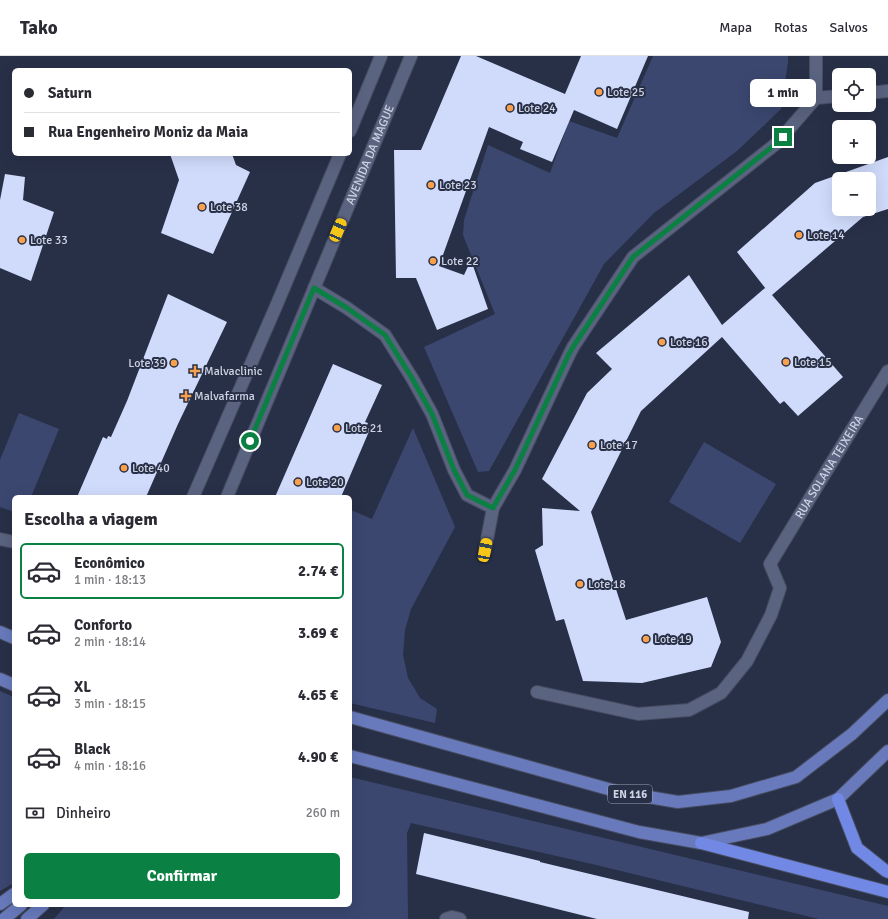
<!DOCTYPE html>
<html lang="pt">
<meta charset="utf-8">
<style>
:root{--surface:#fff;--page:#f2f2f3;--text:#2b2b33;--muted:#7c7c81;--line:#e1e1e2;--accent:#0b8043}
body{margin:0;font-family:Signika,sans-serif;background:var(--page);color:var(--text);height:100vh;display:flex;flex-direction:column;font-size:15px;white-space:nowrap}
*{box-sizing:border-box;margin:0}
p{font-size:13px;color:var(--muted)}
.icon{flex:none;width:22px;height:22px;fill:none;stroke:currentColor;stroke-width:2;stroke-linecap:round;stroke-linejoin:round}
.map{position:relative;flex:1;overflow:hidden}
.panel{position:absolute;left:12px;top:439px;width:340px;height:412px;display:flex;flex-direction:column;background:var(--surface);border-radius:6px;box-shadow:0 4px 16px #0002}
.panel>*{flex:none}
.guide{position:absolute;left:12px;top:12px;width:340px;height:88px;border-radius:6px;box-shadow:0 4px 16px #0002;display:grid;align-content:center;height:88px;padding:0 12px;background:var(--surface)}
.tools{position:absolute;left:832px;top:12px;display:grid;gap:8px}
.tools a{display:grid;place-items:center;width:44px;height:44px;border-radius:6px;background:var(--surface);box-shadow:0 4px 16px #0002;font-size:20px}
.end{position:absolute;width:18px;height:18px;margin:-9px;border:5px solid #0b8043;background:#fff;box-shadow:0 0 0 2px #fff}
.from{border-radius:50%}
.bubble{position:absolute;height:28px;border-radius:6px;background:var(--surface);box-shadow:0 4px 16px #0002;font-size:13px;font-weight:700;line-height:28px;text-align:center}
.car{position:absolute;width:12px;height:24px;margin:-12px -6px;border-radius:5px;box-shadow:0 0 3px 1px #0007;background:linear-gradient(#f5c518 24%,#345 0 40%,#f5c518 0 76%,#345 0 86%,#f5c518 0)}
.guide b{display:flex;align-items:center;gap:14px;height:38px;font-size:15px}
.guide b+b{border-top:1px solid var(--line)}
.guide i{width:10px;height:10px;background:var(--text)}
ul{padding:0;list-style:none}
li{display:flex;align-items:center;gap:12px;height:56px;margin:0 8px 6px;padding:0 4px;border:2px solid transparent;border-radius:6px}
li div{flex:1}
li b{display:block;font-size:15px}
li em{font-style:normal;font-weight:700}
li.selected{border-color:var(--accent)}
li>.icon{width:36px;height:36px;stroke-width:1.5}
h2{padding:0 12px;font-size:18px;line-height:48px}
.pay{display:flex;align-items:center;gap:10px;height:44px;padding:0 12px;font-size:15px}
.pay p{margin-inline-start:auto}
.action{display:flex;gap:8px;margin-top:auto;padding:8px 12px}
.action a{flex:1;height:46px;border-radius:6px;background:var(--accent);color:#fff;font-size:16px;font-weight:700;line-height:46px;text-align:center}
header{display:flex;align-items:center;gap:24px;box-sizing:border-box;height:56px;padding:0 20px;background:var(--surface);border-bottom:1px solid var(--line)}
header strong{font-size:19px}
nav{display:flex;gap:22px;margin-inline-start:auto;font-size:14px}
.map>svg:first-child{display:block}
</style>
<header>
<strong>Tako</strong>
<nav><a>Mapa</a><a>Rotas</a><a>Salvos</a></nav>
</header>
<div class="map">
<svg width="888" height="863" viewBox="0 0 888 863">
<rect width="100%" height="100%" fill="#283048"/>
<g fill="#3b476f">
<polygon points="653,0 788,0 788,6 781,53 737,95 654,157 604,208 489,415 478,416 424,291 495,258 463,179 464,164 488,89 550,117 569,65 617,82"/>
<polygon points="19,357 59,373 31,441 14,441 14,456 0,451 0,404"/>
<polygon points="413,372 455,471 411,553 405,574 403,599 408,622 420,642 437,653 435,667 350,647 350,457 351,454 372,463"/>
<polygon points="704,386 776,428 740,487 669,446"/>
<polygon points="0,635 14,641 14,827 0,835"/>
<polygon points="350,721 888,850 888,863 819,863 592,808 411,767 407,777 408,863 54,863 66,849 350,849"/>
</g>
<g fill="#d0dbfb" fill-rule="evenodd">
<polygon points="461,0 476,0 565,38 581,0 648,0 617,73 574,54 552,106 520,93 523,86 489,71 439,210 464,219 471,204 488,253 437,274 416,222 396,222 394,94 421,94"/>
<polygon points="170,98 232,98 236,109 250,116 213,198 161,177 179,124"/>
<path d="M888 101V153L863 161 772 239 843 321 798 360 784 345 780 348 722 281 641 355 591 456 626 564 707 541 721 586 711 611 642 627 583 625 564 563 556 565 535 494 543 489 542 452 580 455 542 423 587 337 612 313 596 297 689 219 722 269 765 232 766 233 737 196 815 127ZM839 123H869V153H839Z"/>
<polygon points="5,118 25,121 23,144 54,156 31,225 0,212 0,144"/>
<polygon points="168,238 227,266 178,368 146,441 77,441 103,381 107,383 108,380 111,381 127,345"/>
<polygon points="333,308 382,329 365,366 368,367 366,371 370,373 341,441 275,441"/>
<polygon points="424,777 540,805 540,806 749,856 748,863 597,863 416,818"/>
</g>
<g fill="none" stroke-linecap="round" stroke-linejoin="round">
<defs>
<g id="minor">
<polyline points="869,37 888,35"/>
<polyline points="816,42 839,40"/>
<polyline points="350,75 381,0"/>
<polyline points="314,232 347,252 385,279 412,322 432,358 454,414 467,439 493,452"/>
<polyline points="193,441 277,248 340,98"/>
<path id="s1" d="M227 441 411 0"/>
<polyline points="0,483 14,486"/>
<polyline points="485,494 493,452 515,414 568,301 573,291 633,201 777,87 816,42 816,0"/>
<path id="s2" d="M537 636 638 658 689 654 721 637 747 605 771 559 780 532 770 508 824 419 888 315"/>
<polyline points="446,863 452,861 460,863"/>
</g>
<g id="major">
<polyline points="0,576 14,582"/>
<polyline points="0,623 14,629"/>
<polyline points="350,661 619,736 678,746 731,740 796,721 852,678 888,644"/>
<polyline points="350,700 639,776 701,787 767,773 838,743 888,695"/>
<polyline points="0,848 14,838"/>
<polyline points="4,863 21,849"/>
<polyline points="27,863 43,849"/>
</g>
<g id="highway">
<polyline points="838,743 857,792 886,815 888,816"/>
<polyline points="701,787 888,836"/>
</g>
</defs>
<use href="#minor" stroke="#464c61" stroke-width="14"/>
<use href="#major" stroke="#464c61" stroke-width="14"/>
<use href="#highway" stroke="#464c61" stroke-width="14"/>
<use href="#minor" stroke="#5a637f" stroke-width="12"/>
<use href="#major" stroke="#687abc" stroke-width="12"/>
<use href="#highway" stroke="#7189e4" stroke-width="12"/>
</g>
<g fill="none" stroke-linecap="round" stroke-linejoin="round">
<polyline stroke="#0b8043" stroke-width="5" points="250,385 314,232 347,252 385,279 412,322 432,358 454,414 467,439 493,452 515,414 568,300 573,291 633,201 777,87 783,81"/>
</g>
<g fill="#f9a04d" stroke="#283048" stroke-width="1.5">
<circle cx="599" cy="36" r="4"/>
<circle cx="510" cy="52" r="4"/>
<circle cx="431" cy="129" r="4"/>
<circle cx="202" cy="151" r="4"/>
<circle cx="799" cy="179" r="4"/>
<circle cx="22" cy="184" r="4"/>
<circle cx="433" cy="205" r="4"/>
<circle cx="662" cy="286" r="4"/>
<circle cx="786" cy="306" r="4"/>
<circle cx="174" cy="307" r="4"/>
<path d="M193 309h4v4h4v4h-4v4h-4v-4h-4v-4h4z"/>
<path d="M184 334h4v4h4v4h-4v4h-4v-4h-4v-4h4z"/>
<circle cx="337" cy="372" r="4"/>
<circle cx="592" cy="389" r="4"/>
<circle cx="124" cy="412" r="4"/>
<circle cx="298" cy="426" r="4"/>
<circle cx="580" cy="528" r="4"/>
<circle cx="646" cy="583" r="4"/>
</g>
<g text-anchor="middle" stroke-width="4" stroke-linejoin="round" paint-order="stroke">
<rect fill="#283048" stroke="#9ca2b4" stroke-width="1" x="608" y="729" width="44" height="18" rx="3"/>
<g font-size="11" font-weight="bold" fill="#ced3e3">
<text x="630" y="742">EN 116</text>
</g>
<g font-size="12" fill="#ced3e3" stroke="#283048" text-anchor="start">
<text x="607" y="40">Lote 25</text>
<text x="518" y="56">Lote 24</text>
<text x="439" y="133">Lote 23</text>
<text x="210" y="155">Lote 38</text>
<text x="807" y="183">Lote 14</text>
<text x="30" y="188">Lote 33</text>
<text x="441" y="209">Lote 22</text>
<text x="670" y="290">Lote 16</text>
<text x="794" y="310">Lote 15</text>
<text x="166" y="311" text-anchor="end">Lote 39</text>
<text x="204" y="319">Malvaclinic</text>
<text x="194" y="344">Malvafarma</text>
<text x="345" y="376">Lote 21</text>
<text x="600" y="393">Lote 17</text>
<text x="132" y="416">Lote 40</text>
<text x="306" y="430">Lote 20</text>
<text x="588" y="532">Lote 18</text>
<text x="654" y="587">Lote 19</text>
</g>
<g font-size="12" fill="#ced3e3" stroke="#283048">
<text dy="4" stroke="none"><textPath href="#s1" startOffset="371">AVENIDA DA MAGUE</textPath></text>
<text dy="4" stroke="none"><textPath href="#s2" startOffset="452">RUA SOLANA TEIXEIRA</textPath></text>
</g>
</g>
</svg>
<div class="tools">
<a><svg class="icon" aria-label="locate" viewBox="0 0 24 24"><circle cx="12" cy="12" r="6"/><path d="M12 2v4M12 18v4M2 12h4M18 12h4"/></svg></a>
<a>+</a>
<a>−</a>
</div>
<i class="end from" style="left:250px;top:385px"></i>
<i class="end" style="left:783px;top:81px"></i>
<div class="bubble" style="left:750px;top:23px;width:66px">1 min</div>
<i class="car" style="left:338px;top:174px;rotate:23deg"></i>
<i class="car" style="left:485px;top:494px;rotate:11deg"></i>
<div class="guide">
<b><i class="from"></i>Saturn</b>
<b><i></i>Rua Engenheiro Moniz da Maia</b>
</div>
<section class="panel">
<h2>Escolha a viagem</h2>
<ul>
<li class="selected"><svg class="icon" aria-label="car" viewBox="0 0 24 24"><path d="M5 17H2v-5l4-1 3-4h7l3 4 3 1v5h-3M9 17h6M6 11h13"/><circle cx="7" cy="17" r="2"/><circle cx="17" cy="17" r="2"/></svg><div><b>Econômico</b><p>1 min · 18:13</p></div><em>2.74 €</em></li>
<li><svg class="icon" aria-label="car" viewBox="0 0 24 24"><path d="M5 17H2v-5l4-1 3-4h7l3 4 3 1v5h-3M9 17h6M6 11h13"/><circle cx="7" cy="17" r="2"/><circle cx="17" cy="17" r="2"/></svg><div><b>Conforto</b><p>2 min · 18:14</p></div><em>3.69 €</em></li>
<li><svg class="icon" aria-label="car" viewBox="0 0 24 24"><path d="M5 17H2v-5l4-1 3-4h7l3 4 3 1v5h-3M9 17h6M6 11h13"/><circle cx="7" cy="17" r="2"/><circle cx="17" cy="17" r="2"/></svg><div><b>XL</b><p>3 min · 18:15</p></div><em>4.65 €</em></li>
<li><svg class="icon" aria-label="car" viewBox="0 0 24 24"><path d="M5 17H2v-5l4-1 3-4h7l3 4 3 1v5h-3M9 17h6M6 11h13"/><circle cx="7" cy="17" r="2"/><circle cx="17" cy="17" r="2"/></svg><div><b>Black</b><p>4 min · 18:16</p></div><em>4.90 €</em></li>
</ul>
<div class="pay"><svg class="icon" aria-label="cash" viewBox="0 0 24 24"><path d="M3 7h18v10H3z"/><circle cx="12" cy="12" r="2"/></svg>Dinheiro<p>260 m</p></div>
<div class="action"><a>Confirmar</a></div>
</section>
</div>
